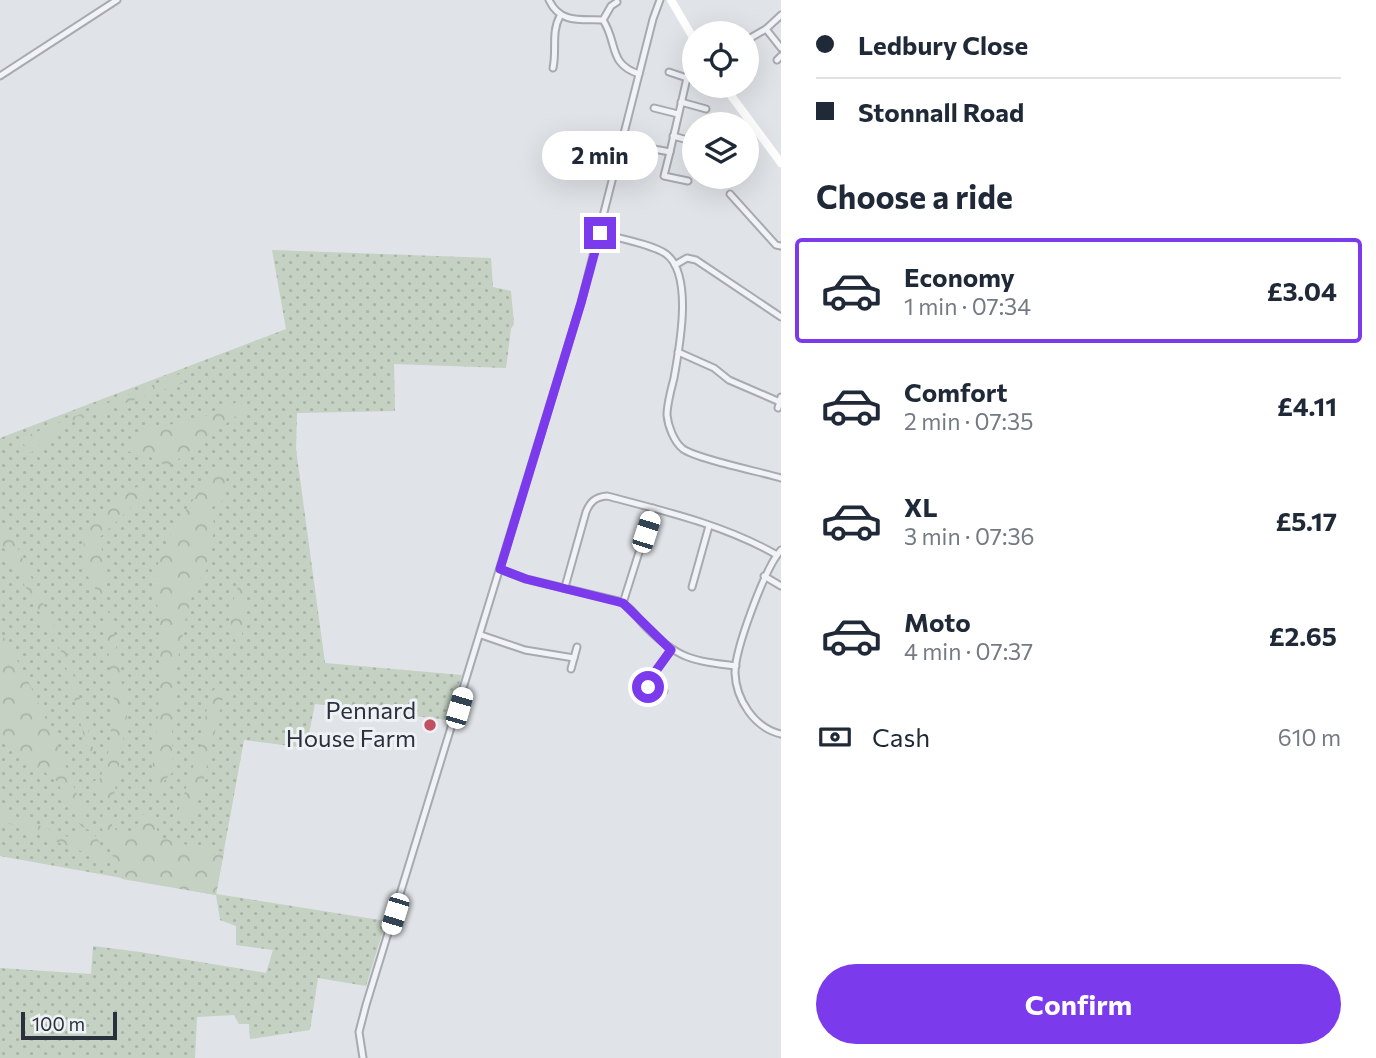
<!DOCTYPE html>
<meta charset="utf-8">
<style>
:root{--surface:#fff;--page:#f6f6f7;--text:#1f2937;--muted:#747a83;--line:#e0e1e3;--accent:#7c3aed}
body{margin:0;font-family:Commissioner,sans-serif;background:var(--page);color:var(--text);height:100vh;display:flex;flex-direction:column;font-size:26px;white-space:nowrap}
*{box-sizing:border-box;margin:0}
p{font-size:23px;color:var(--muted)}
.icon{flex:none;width:38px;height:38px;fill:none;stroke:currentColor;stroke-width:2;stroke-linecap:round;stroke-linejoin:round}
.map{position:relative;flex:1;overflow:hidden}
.details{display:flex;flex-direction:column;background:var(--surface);width:595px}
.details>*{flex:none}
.banner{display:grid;align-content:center;height:154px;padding:0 35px;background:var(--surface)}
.buttons{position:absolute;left:682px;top:21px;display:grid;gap:14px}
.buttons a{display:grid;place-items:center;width:77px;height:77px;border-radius:50%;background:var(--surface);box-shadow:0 7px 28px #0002;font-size:35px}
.scale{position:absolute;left:21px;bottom:18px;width:96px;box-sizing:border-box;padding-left:7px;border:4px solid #2a313d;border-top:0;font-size:19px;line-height:24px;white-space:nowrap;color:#2a313d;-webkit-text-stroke:5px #eff2f5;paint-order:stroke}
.end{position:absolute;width:32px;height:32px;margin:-16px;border:9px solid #7c3aed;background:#fff;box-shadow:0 0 0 4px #fff}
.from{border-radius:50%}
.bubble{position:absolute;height:49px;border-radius:24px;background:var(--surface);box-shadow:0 7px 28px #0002;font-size:23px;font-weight:700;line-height:49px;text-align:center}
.car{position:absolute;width:21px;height:42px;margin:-21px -10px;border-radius:9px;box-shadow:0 0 5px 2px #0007;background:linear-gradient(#fff 24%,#345 0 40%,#fff 0 76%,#345 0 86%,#fff 0)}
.banner b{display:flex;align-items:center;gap:24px;height:66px;font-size:26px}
.banner b+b{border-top:2px solid var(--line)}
.banner i{width:18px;height:18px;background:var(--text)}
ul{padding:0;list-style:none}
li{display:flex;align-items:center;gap:21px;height:105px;margin:0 14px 10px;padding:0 21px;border:4px solid transparent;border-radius:7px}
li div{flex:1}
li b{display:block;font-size:26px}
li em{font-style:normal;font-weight:700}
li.active{border-color:var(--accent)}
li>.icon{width:63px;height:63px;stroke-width:1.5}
h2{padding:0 35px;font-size:32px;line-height:84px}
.pay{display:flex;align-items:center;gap:18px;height:77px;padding:0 35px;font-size:26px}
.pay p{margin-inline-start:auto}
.button{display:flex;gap:14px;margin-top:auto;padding:14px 35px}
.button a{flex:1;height:80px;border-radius:42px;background:var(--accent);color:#fff;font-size:28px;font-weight:700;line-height:80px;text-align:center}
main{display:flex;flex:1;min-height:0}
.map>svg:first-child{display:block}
</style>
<main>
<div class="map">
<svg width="781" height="1058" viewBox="0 0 781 1058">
<defs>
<pattern id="grass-dots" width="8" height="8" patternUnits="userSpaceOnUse" patternTransform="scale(1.75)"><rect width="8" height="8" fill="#c5d1c2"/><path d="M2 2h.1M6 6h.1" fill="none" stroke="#a9b4a8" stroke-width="1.8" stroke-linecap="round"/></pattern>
<pattern id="forest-crowns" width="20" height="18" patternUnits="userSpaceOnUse" patternTransform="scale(1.75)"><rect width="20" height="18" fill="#c5d1c2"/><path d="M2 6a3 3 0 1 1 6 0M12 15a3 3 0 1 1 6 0" fill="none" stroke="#a9b4a8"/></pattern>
</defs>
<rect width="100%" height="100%" fill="#e0e3e7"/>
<polygon fill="url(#grass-dots)" points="272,250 491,258 493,287 511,291 514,324 511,329 506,368 394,364 395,411 297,413 296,449 325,663 462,675 448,720 315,704 306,748 244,740 216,894 386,921 366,986 318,978 310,1030 250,1039 249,1024 239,1024 234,1015 197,1017 195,1058 0,1058 0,968 91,974 93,946 140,952 266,973 273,950 236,945 236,926 220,920 216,895 0,856 0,438 286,329"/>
<g fill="url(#forest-crowns)">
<polygon points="187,371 183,383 63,425 31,453 19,439"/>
<polygon points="237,402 247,408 168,467 147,455 125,451 147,430 203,417"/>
<path d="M222 465 228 471 222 501 211 508 214 523 211 563 195 587 186 617 176 670 172 729 173 772 164 781 161 791 154 790C150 767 155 748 157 726 160 690 160 653 159 617 158 604 152 587 155 575 165 532 194 497 222 465Z"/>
<polygon points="148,484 147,493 100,537 108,593 103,602 85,572 83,529 134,488"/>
<polygon points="0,525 12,536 69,659 94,752 88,752 63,655 0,541"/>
<polygon points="238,586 245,588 242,636 236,644 229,615"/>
<polygon points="103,607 111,615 127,716 113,802 94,791 91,782 100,779 109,750 114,700"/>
<path d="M0 631C37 689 66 766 91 831L81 826 56 780 0 741Z"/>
<polygon points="221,684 226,685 201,791 192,821 181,820 178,812 202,740 209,694"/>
<polygon points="0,807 15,816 73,839 81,830 94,834 107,853 104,860 5,822 0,819"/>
<path d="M105 807C112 825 113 836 135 834L138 830 142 815 154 810 158 836 178 843 224 852 216 895 122 879 100 824Z"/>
</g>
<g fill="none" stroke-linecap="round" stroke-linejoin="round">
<defs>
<g id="street">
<path d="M549 0C560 24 581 19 603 20 618 43 608 64 639 74"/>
<polyline points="603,20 611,6 617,2"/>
<polyline points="766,29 781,48"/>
<polyline points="747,40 766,29 781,15"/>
<polyline points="777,60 781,56"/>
<path d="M553 68C557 50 551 32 560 16"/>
<polyline points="0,76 117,0"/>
<polyline points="681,102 706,109"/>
<polyline points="654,108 678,114"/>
<polyline points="673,136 695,142"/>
<polyline points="622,143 670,152 687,78 669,72"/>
<polyline points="670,152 664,176 688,181"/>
<polyline points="730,194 776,245 781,246"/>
<path d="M600 233C617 238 652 244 666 254 694 275 679 349 674 378 671 390 667 404 667 415 668 426 674 442 683 449 697 459 761 472 781 478"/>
<polyline points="675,265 687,258 696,260 781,317"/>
<polyline points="678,352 714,368 729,380 780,402"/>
<polyline points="778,408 781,397"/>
<path d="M781 550C765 568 735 649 735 673 736 699 754 728 781 734"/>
<path d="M500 569 526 579 618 601C631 606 637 618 646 627 678 659 693 661 736 666"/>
<polyline points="764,576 781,586"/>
<path d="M565 587 586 512C590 502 595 497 607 496 664 511 725 525 777 555"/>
<polyline points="692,587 709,526"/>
<polyline points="623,603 653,508"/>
<polyline points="481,635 525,650 574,658"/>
<polyline points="571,669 577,647"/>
<polyline points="637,686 664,691"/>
<polyline points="648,687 650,679 671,650"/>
<polyline points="363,1058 359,1032 366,1005 581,303 653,19 660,0"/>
</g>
</defs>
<use href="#street" stroke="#a6aab1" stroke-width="9"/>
<use href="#street" stroke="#f2f3f6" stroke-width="5"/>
<g stroke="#fff" stroke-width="8">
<polyline points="671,0 695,41"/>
<polyline points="724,86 781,163"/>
</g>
</g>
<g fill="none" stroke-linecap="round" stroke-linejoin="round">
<polyline stroke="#7c3aed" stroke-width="9" points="600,233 581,303 500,569 526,579 623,603 671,650 650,679 648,687"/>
</g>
<circle fill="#c15060" stroke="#eff2f5" stroke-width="2.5" cx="430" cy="725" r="7"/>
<g text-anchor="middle" stroke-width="6" stroke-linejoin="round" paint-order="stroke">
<g font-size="24" fill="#2a313d" stroke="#eff2f5" text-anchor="end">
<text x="416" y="719">Pennard<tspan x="416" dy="28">House Farm</tspan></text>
</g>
</g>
</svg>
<div class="buttons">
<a><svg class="icon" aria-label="locate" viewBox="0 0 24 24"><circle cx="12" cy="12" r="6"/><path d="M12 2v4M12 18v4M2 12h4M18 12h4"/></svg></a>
<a><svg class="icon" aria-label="layers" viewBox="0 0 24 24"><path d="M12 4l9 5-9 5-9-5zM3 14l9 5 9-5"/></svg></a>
</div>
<div class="scale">100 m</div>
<i class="end from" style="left:648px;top:687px"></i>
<i class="end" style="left:600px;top:233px"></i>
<div class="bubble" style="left:542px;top:131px;width:116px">2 min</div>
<i class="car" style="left:646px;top:532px;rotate:18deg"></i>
<i class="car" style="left:459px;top:708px;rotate:16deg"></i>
<i class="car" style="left:395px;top:914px;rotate:197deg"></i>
</div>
<section class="details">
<div class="banner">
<b><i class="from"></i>Ledbury Close</b>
<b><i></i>Stonnall Road</b>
</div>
<h2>Choose a ride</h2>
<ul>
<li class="active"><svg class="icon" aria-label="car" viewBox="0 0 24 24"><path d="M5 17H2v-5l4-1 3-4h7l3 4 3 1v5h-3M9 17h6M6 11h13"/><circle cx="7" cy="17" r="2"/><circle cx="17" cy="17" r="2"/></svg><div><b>Economy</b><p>1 min · 07:34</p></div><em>£3.04</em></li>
<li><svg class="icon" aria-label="car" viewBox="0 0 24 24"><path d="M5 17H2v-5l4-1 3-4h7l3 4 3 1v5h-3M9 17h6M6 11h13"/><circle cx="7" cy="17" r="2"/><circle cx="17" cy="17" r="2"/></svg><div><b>Comfort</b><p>2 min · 07:35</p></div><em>£4.11</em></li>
<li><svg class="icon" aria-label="car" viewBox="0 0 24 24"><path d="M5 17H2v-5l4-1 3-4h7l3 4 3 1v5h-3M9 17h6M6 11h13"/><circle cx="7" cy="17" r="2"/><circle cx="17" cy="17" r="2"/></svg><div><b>XL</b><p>3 min · 07:36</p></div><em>£5.17</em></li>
<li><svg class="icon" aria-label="car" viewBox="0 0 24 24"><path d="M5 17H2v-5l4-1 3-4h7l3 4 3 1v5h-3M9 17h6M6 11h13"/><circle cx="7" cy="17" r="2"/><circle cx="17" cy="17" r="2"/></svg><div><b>Moto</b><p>4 min · 07:37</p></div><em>£2.65</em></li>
</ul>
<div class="pay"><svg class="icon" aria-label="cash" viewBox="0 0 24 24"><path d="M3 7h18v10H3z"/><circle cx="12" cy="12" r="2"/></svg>Cash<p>610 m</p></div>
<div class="button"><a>Confirm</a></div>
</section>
</main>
